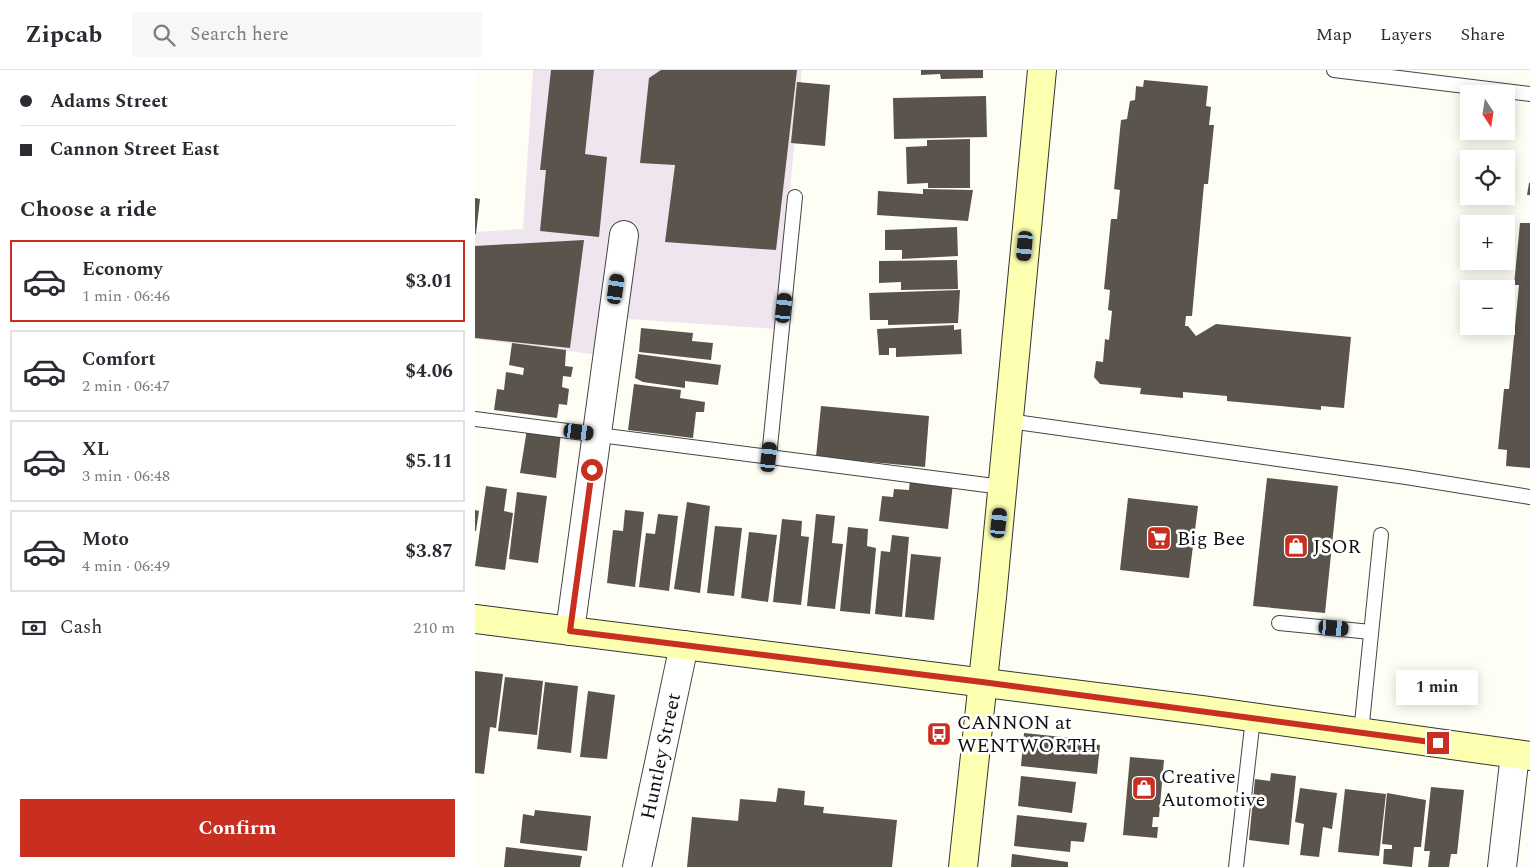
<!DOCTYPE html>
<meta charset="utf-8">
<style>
:root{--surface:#fff;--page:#f7f7f7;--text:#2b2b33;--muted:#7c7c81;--line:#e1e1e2;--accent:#c92f21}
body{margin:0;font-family:Spectral,serif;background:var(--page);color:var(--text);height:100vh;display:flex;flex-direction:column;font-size:19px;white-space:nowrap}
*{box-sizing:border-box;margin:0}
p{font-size:16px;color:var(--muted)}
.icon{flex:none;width:28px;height:28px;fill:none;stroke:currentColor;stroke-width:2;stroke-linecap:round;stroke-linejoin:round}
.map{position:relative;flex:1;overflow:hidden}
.drawer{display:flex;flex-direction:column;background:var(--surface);width:475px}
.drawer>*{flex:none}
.top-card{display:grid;align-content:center;height:110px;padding:0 20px;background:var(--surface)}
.needle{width:32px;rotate:168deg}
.controls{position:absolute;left:985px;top:15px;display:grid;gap:10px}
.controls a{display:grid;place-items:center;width:55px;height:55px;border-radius:0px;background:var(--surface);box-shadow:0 2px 12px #0003;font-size:25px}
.end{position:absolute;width:22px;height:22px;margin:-11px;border:6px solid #c92f21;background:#fff;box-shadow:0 0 0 2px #fff}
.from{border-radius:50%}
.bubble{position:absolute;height:35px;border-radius:0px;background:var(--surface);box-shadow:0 2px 12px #0003;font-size:16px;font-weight:700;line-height:35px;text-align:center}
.car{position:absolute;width:15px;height:30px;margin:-15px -8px;border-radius:6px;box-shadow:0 0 4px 1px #0007;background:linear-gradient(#222 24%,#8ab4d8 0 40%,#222 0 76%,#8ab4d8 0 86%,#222 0)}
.top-card b{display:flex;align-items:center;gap:18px;height:48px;font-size:19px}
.top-card b+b{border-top:1px solid var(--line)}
.top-card i{width:12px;height:12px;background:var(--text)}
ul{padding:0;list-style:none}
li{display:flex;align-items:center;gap:15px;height:82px;margin:0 10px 8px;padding:0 10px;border:2px solid var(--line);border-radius:0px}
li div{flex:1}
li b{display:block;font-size:19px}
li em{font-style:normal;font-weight:700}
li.current{border-color:var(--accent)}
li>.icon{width:45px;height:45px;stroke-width:1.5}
h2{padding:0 20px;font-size:22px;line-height:60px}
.pay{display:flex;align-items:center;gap:12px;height:55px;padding:0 20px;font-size:19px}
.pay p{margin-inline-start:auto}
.primary-button{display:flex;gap:10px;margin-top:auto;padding:10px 20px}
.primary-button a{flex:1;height:58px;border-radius:0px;background:var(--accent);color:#fff;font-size:20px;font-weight:700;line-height:58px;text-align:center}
header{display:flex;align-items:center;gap:30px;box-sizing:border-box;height:70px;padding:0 25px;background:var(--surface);border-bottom:1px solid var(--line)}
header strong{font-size:24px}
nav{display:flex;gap:28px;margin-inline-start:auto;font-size:18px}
.search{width:350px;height:45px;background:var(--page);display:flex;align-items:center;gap:12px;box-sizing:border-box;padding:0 18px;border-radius:0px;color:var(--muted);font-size:19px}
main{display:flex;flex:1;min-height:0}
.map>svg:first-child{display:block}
</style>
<header>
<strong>Zipcab</strong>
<div class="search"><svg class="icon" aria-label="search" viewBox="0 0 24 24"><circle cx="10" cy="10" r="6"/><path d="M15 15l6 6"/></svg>Search here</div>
<nav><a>Map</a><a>Layers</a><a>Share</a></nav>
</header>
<main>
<section class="drawer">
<div class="top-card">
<b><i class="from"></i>Adams Street</b>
<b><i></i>Cannon Street East</b>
</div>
<h2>Choose a ride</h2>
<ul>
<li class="current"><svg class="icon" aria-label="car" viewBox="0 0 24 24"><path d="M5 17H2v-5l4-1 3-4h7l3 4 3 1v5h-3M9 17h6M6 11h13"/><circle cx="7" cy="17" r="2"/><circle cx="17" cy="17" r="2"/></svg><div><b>Economy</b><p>1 min · 06:46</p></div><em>$3.01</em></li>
<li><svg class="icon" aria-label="car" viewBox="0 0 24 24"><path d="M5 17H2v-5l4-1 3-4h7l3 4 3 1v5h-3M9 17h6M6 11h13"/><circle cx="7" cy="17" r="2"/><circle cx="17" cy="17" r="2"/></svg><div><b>Comfort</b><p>2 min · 06:47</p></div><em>$4.06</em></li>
<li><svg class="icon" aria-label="car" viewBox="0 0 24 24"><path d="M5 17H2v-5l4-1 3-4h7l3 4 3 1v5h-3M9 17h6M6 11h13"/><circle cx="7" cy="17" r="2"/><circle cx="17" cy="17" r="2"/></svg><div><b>XL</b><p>3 min · 06:48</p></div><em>$5.11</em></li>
<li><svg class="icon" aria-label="car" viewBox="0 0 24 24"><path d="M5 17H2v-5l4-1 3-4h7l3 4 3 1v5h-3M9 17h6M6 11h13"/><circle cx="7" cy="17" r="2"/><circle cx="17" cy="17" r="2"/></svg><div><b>Moto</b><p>4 min · 06:49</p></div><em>$3.87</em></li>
</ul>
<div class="pay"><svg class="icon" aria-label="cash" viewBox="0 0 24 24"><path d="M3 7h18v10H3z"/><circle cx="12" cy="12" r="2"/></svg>Cash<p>210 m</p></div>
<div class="primary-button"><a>Confirm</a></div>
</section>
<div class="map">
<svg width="1055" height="797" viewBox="0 0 1055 797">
<rect width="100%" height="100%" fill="#fffef5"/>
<polygon fill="#efe5ef" points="58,0 327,0 301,259 153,249 146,288 0,269 0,162 48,159"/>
<g fill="#5a544c">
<polygon points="76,0 119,0 110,84 132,87 124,167 65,161 71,100 65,100"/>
<polygon points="186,0 322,0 301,180 190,172 200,95 165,93 174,8"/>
<polygon points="446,0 508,0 508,8 466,9 465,4 446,5"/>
<polygon points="669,10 733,16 731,36 736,37 734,55 739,55 733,114 729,114 717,246 711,246 710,256 713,256 721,266 741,254 876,267 869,338 846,336 846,340 752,331 752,326 708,322 708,328 665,324 666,318 625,314 619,307 621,291 628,292 630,269 634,270 637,241 633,240 635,220 629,219 636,149 642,149 645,120 639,119 646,50 652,49 655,31 660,30 661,16 668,17"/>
<polygon points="322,12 355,15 350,76 316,73"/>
<polygon points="511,26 512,67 419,69 418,28"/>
<polygon points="495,69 495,118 453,118 453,113 432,114 431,77 452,76 452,70"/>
<polygon points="1054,113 1055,113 1055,125 1052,125"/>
<polygon points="448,119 498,120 493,151 402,145 403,121 448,124"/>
<polygon points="0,128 5,129 1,164 0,164"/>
<polygon points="1045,153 1055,153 1055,398 1031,396 1032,380 1023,379 1029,319 1034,319 1044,215 1039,215"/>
<polygon points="482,157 483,186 427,189 427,180 410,180 410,160"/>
<polygon points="109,170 95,278 0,268 0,176"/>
<polygon points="482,190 483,219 426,220 426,212 404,213 404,191"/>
<polygon points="485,220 483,253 413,255 413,250 395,250 394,223"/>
<polygon points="479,255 479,260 486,259 487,284 421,287 421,278 414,278 414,285 404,285 402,259"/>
<polygon points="166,258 218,263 217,271 238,273 236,290 164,282"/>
<polygon points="37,273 91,280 90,296 98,297 96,307 88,306 87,317 94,319 92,335 84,334 82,348 19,340 22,319 29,320 31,302 48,305 49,298 34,295"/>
<polygon points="163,284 246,295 243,315 210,311 210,318 168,312 160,308"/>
<polygon points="159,314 206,320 205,328 230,332 229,342 221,342 218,368 153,360"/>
<polygon points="346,336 454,346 450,397 341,387"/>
<polygon points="52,359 86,363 81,408 45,403"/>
<polygon points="792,408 863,416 850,543 778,536"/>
<polygon points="435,409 478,413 473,459 404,451 407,426 418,427 419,419 434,420"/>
<polygon points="11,416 32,419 29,441 38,443 30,500 0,496"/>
<polygon points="42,422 72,426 63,493 34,489"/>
<polygon points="653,428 723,436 714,508 645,500"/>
<polygon points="212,432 235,436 225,523 199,519"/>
<polygon points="0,440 4,441 1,461 0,461"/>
<polygon points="150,440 169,442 160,517 132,513 138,460 148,461"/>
<polygon points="183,444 203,446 194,521 164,517 171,463 180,464"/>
<polygon points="341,444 360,446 357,473 368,474 360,539 332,536"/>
<polygon points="307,449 327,451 326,466 334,467 326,535 298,532"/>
<polygon points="240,456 267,458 259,526 232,523"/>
<polygon points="373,457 393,459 392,476 401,478 395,544 365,541"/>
<polygon points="274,462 302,465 293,532 266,528"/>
<polygon points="417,465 434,467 427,547 400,544 406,481 415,482"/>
<polygon points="436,484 466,487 459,550 430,547"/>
<polygon points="0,601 28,604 21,658 15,657 9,704 0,703"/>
<polygon points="30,607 68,611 62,665 23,661"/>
<polygon points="70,612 103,616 96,683 62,679"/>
<polygon points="113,621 140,625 132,689 105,687"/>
<polygon points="549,663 607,669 607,673 625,675 622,704 546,696"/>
<polygon points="655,687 689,690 684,747 678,747 677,757 683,757 682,768 648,765"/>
<polygon points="796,703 821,706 814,775 774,770 780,709 795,711"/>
<polygon points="546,706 601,712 597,743 543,736"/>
<polygon points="956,717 989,720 982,784 976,784 974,797 953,797 955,781 949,781"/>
<polygon points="303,718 330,721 329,735 349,737 348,743 422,750 417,797 212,797 217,747 263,751 265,729 301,732"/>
<polygon points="825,718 862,723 857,759 848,757 844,787 825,785 829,754 820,752"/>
<polygon points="870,719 911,724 904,786 863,782"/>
<polygon points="912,723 951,730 946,777 939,777 937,797 908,794 909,779 917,779 917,775 907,774"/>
<polygon points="60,740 116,746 112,781 45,773 48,744 59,746"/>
<polygon points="542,745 612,753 609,772 596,771 595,782 539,776"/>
<polygon points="31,777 107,786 105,797 29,797"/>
<polygon points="537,784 593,792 593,797 536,797"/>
</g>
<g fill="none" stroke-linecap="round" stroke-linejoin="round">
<defs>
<g id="service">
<polyline points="859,0 1055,24"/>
<polyline points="0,349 527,417"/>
<polyline points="534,351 931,407 1055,427"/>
<polyline points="294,387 320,127"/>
<polyline points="804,553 896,562"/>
<polyline points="886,663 906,465"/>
<polyline points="761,797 778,648"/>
</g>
<g id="minor">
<polyline points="95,561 149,165"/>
<polyline points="162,797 209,575"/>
<polyline points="1027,797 1040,684"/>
</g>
<g id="secondary">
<polyline points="0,549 726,640 1055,686"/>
<polyline points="488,797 517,527 567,0"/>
</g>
</defs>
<use href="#service" stroke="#444" stroke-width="16"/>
<use href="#minor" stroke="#444" stroke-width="30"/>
<use href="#secondary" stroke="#333" stroke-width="30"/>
<use href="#service" stroke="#fff" stroke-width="14"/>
<use href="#minor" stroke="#fff" stroke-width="28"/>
<use href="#secondary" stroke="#fdffb0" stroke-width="28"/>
</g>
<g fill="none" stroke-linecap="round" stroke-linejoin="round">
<polyline stroke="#c92f21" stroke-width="6" points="117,400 95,561 507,612 963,673"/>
</g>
<defs>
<symbol id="supermarket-square" viewBox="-11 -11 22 22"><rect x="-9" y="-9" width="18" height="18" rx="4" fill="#c92f21" stroke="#fff"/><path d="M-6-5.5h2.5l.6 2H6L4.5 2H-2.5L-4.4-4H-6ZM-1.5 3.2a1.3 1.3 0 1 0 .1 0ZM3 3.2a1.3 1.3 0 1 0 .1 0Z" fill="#fff"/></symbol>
<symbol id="shop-square" viewBox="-11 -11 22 22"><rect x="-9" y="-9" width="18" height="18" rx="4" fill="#c92f21" stroke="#fff"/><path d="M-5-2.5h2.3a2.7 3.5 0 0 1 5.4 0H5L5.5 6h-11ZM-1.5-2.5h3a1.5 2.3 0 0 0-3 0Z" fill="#fff"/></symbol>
<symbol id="bus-square" viewBox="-11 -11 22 22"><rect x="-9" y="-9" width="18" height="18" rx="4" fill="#c92f21" stroke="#fff"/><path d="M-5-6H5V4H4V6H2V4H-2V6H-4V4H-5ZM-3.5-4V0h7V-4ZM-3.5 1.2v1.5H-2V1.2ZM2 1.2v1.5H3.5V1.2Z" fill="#fff"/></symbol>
</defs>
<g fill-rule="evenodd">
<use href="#supermarket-square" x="670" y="454" width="28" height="28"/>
<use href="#shop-square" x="807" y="462" width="28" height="28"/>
<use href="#bus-square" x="450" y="650" width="28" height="28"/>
<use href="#shop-square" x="655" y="704" width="28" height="28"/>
</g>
<g text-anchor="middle" stroke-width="5" stroke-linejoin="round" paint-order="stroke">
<g font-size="20" fill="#111" stroke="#fff" text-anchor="start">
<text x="702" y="475">Big Bee</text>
<text x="838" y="483">JSOR</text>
<text x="482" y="659">CANNON at<tspan x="482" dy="23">WENTWORTH</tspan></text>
<text x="686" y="713">Creative<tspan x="686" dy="23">Automotive</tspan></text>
</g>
<g font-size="20" fill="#111" stroke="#fff">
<text transform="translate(185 686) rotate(-78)" y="7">Huntley Street</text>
</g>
</g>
</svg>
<div class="controls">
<a><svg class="needle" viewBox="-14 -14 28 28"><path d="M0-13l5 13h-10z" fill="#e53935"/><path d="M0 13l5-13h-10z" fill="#7c7c81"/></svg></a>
<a><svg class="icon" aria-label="locate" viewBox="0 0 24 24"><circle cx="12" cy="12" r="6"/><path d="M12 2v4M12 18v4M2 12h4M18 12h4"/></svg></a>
<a>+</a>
<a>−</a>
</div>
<i class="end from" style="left:117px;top:400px"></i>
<i class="end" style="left:963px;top:673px"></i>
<div class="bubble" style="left:921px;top:600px;width:82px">1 min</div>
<i class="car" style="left:550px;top:176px;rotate:185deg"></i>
<i class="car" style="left:141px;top:219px;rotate:8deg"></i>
<i class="car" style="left:309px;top:238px;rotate:6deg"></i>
<i class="car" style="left:104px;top:362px;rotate:97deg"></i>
<i class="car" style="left:294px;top:387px;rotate:6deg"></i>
<i class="car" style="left:524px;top:453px;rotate:6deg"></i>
<i class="car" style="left:859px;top:558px;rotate:95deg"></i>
</div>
</main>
